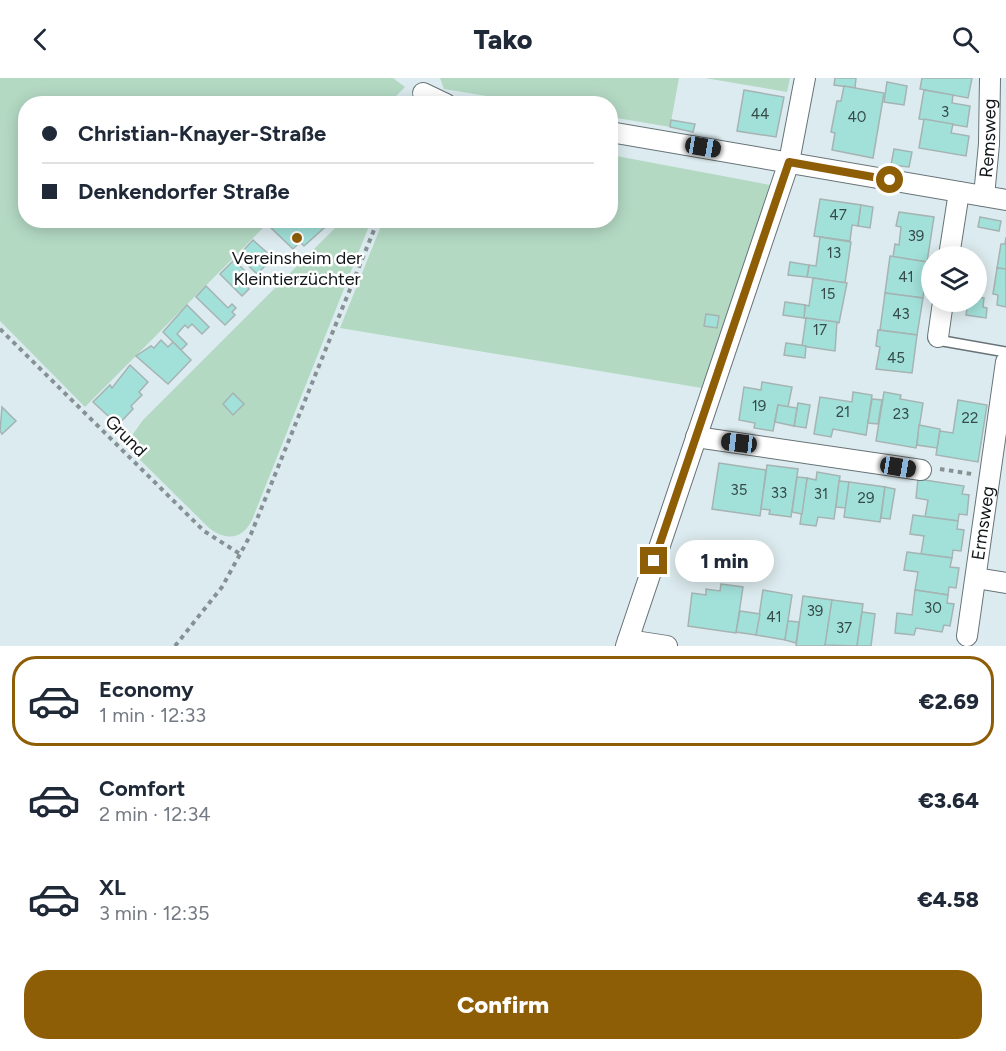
<!DOCTYPE html>
<meta charset="utf-8">
<style>
:root{--surface:#fff;--page:#f2f2f3;--text:#1f2937;--muted:#747a83;--line:#e0e1e3;--accent:#8e5e07}
body{margin:0;font-family:Figtree,sans-serif;background:var(--page);color:var(--text);height:100vh;display:flex;flex-direction:column;font-size:22px;white-space:nowrap}
*{box-sizing:border-box;margin:0}
p{font-size:20px;color:var(--muted)}
.icon{flex:none;width:33px;height:33px;fill:none;stroke:currentColor;stroke-width:2;stroke-linecap:round;stroke-linejoin:round}
.map{position:relative;height:568px;overflow:hidden}
.drawer{display:flex;flex-direction:column;background:var(--surface);flex:1}
.drawer>*{flex:none}
.top-card{position:absolute;left:18px;top:18px;width:600px;height:132px;border-radius:24px;box-shadow:0 3px 15px #0003;display:grid;align-content:center;height:132px;padding:0 24px;background:var(--surface)}
.buttons{position:absolute;left:921px;top:168px;display:grid;gap:12px}
.buttons a{display:grid;place-items:center;width:66px;height:66px;border-radius:50%;background:var(--surface);box-shadow:0 3px 15px #0003;font-size:30px}
.end{position:absolute;width:27px;height:27px;margin:-14px;border:8px solid #8e5e07;background:#fff;box-shadow:0 0 0 3px #fff}
.from{border-radius:50%}
.bubble{position:absolute;height:42px;border-radius:21px;background:var(--surface);box-shadow:0 3px 15px #0003;font-size:20px;font-weight:800;line-height:42px;text-align:center}
.car{position:absolute;width:18px;height:36px;margin:-18px -9px;border-radius:8px;box-shadow:0 0 4px 2px #0007;background:linear-gradient(#222 24%,#8ab4d8 0 40%,#222 0 76%,#8ab4d8 0 86%,#222 0)}
.top-card b{display:flex;align-items:center;gap:21px;height:57px;font-size:22px}
.top-card b+b{border-top:2px solid var(--line)}
.top-card i{width:15px;height:15px;background:var(--text)}
ul{padding:10px 0 0;list-style:none}
li{display:flex;align-items:center;gap:18px;height:90px;margin:0 12px 9px;padding:0 12px;border:3px solid transparent;border-radius:24px}
li div{flex:1}
li b{display:block;font-size:22px}
li em{font-style:normal;font-weight:800}
li.on{border-color:var(--accent)}
li>.icon{width:54px;height:54px;stroke-width:1.5}
.primary-button{display:flex;gap:12px;margin-top:auto;padding:12px 24px}
.primary-button a{flex:1;height:69px;border-radius:24px;background:var(--accent);color:#fff;font-size:24px;font-weight:800;line-height:69px;text-align:center}
header{display:flex;justify-content:space-between;align-items:center;height:78px;padding:0 24px;background:var(--surface);font-size:27px;font-weight:800}
.map>svg:first-child{display:block}
</style>
<header><svg class="icon" aria-label="back" viewBox="0 0 24 24"><path d="M15 5l-7 7 7 7"/></svg>Tako<svg class="icon" aria-label="search" viewBox="0 0 24 24"><circle cx="10" cy="10" r="6"/><path d="M15 15l6 6"/></svg></header>
<div class="map">
<svg width="1006" height="568" viewBox="0 0 1006 568">
<rect width="100%" height="100%" fill="#dcebef"/>
<g fill="#b3d9c3">
<polygon points="0,0 393,0 405,9 388,26 26,26 26,142 270,143 85,329 0,243"/>
<polygon points="440,0 679,0 670,49 611,39 610,26 530,25 444,11"/>
<polygon points="705,0 790,0 787,14"/>
<polygon points="611,77 770,107 702,310 340,250 383,143 610,142"/>
<path d="M342 143H371L252 442C242 462 226 463 209 450L125 367 143 342Z"/>
</g>
<g fill="#a2e1da" stroke="#a5b3b2" stroke-width="1.5">
<polygon points="835,0 856,0 855,10 834,7"/>
<polygon points="922,0 972,0 968,20 920,11"/>
<polygon points="887,4 907,8 904,27 884,24"/>
<polygon points="844,8 884,15 873,80 832,72 835,55 831,54 837,23 841,23"/>
<polygon points="744,12 784,19 776,59 737,53"/>
<polygon points="924,12 953,17 952,25 970,28 967,49 919,41"/>
<polygon points="924,41 953,46 951,55 969,58 966,78 919,70"/>
<polygon points="671,42 695,46 693,54 670,49"/>
<polygon points="894,71 912,74 909,89 891,87"/>
<polygon points="820,121 861,127 858,148 852,147 850,163 814,158"/>
<polygon points="861,127 873,129 870,150 858,148"/>
<polygon points="899,134 934,139 927,184 893,179 895,166 899,167 901,149 896,148"/>
<polygon points="980,139 1001,143 999,153 978,149"/>
<polygon points="276,142 333,142 304,168 300,164 293,171 270,149"/>
<polygon points="820,159 851,164 845,205 807,199 809,187 816,188"/>
<polygon points="1006,159 1006,191 997,190 1001,166 1005,166"/>
<polygon points="253,162 273,180 257,196 238,178"/>
<polygon points="890,178 927,184 923,220 885,215"/>
<polygon points="234,182 247,195 240,202 249,211 242,218 220,196"/>
<polygon points="790,184 809,187 807,199 788,197"/>
<polygon points="997,190 1006,191 1006,229 997,227 998,217 993,216"/>
<polygon points="813,200 847,205 839,245 804,240 805,227 809,228"/>
<polygon points="206,208 228,230 232,226 236,230 232,234 235,237 225,247 196,219"/>
<polygon points="885,215 923,220 917,257 880,252"/>
<polygon points="976,219 984,220 983,229 987,230 986,240 966,237 968,224 976,224"/>
<polygon points="785,224 805,227 804,240 783,237"/>
<polygon points="187,227 209,249 202,256 192,246 188,250 185,247 177,256 187,266 181,272 163,254"/>
<polygon points="706,236 719,238 717,250 704,248"/>
<polygon points="806,240 837,244 835,273 802,268"/>
<polygon points="878,252 917,257 912,295 876,291 880,269 876,268"/>
<polygon points="161,262 168,269 173,264 191,282 168,306 136,278 151,268 154,270"/>
<polygon points="786,265 806,268 805,280 784,277"/>
<polygon points="130,287 148,304 139,314 142,317 131,328 133,331 118,347 93,324 110,307 112,310"/>
<polygon points="762,304 792,309 788,329 778,327 773,353 754,350 755,345 739,342 744,309 761,312"/>
<polygon points="853,314 872,317 866,357 833,351 831,359 814,356 820,319 852,324"/>
<polygon points="884,314 901,317 900,321 923,325 916,370 876,363"/>
<polygon points="233,315 244,326 233,337 223,326"/>
<polygon points="872,321 882,322 878,346 868,345"/>
<polygon points="958,322 987,327 978,384 936,377 940,353 953,355"/>
<polygon points="798,325 810,327 806,350 794,348"/>
<polygon points="778,327 797,330 794,348 775,344"/>
<polygon points="2,329 16,343 2,356 0,353"/>
<polygon points="919,347 940,351 937,370 917,367"/>
<polygon points="719,385 766,392 760,438 712,431"/>
<polygon points="767,387 798,391 791,439 769,436 770,432 761,431"/>
<polygon points="817,394 840,398 834,441 818,439 816,448 800,446 807,400 816,402"/>
<polygon points="797,399 807,400 802,436 792,434"/>
<polygon points="918,401 964,408 962,416 969,417 967,437 959,436 958,443 925,439 928,422 916,420"/>
<polygon points="839,403 849,404 846,430 836,429"/>
<polygon points="849,404 885,409 880,444 844,439"/>
<polygon points="885,409 895,411 890,441 881,440"/>
<polygon points="913,437 958,443 957,451 964,452 961,473 953,472 952,480 921,476 924,458 910,456"/>
<polygon points="907,474 952,480 950,489 959,490 956,510 949,509 948,517 915,512 918,494 904,492"/>
<polygon points="721,506 743,509 736,555 688,548 692,515 706,517 706,511 720,513"/>
<polygon points="763,512 792,517 785,562 756,557"/>
<polygon points="915,512 948,517 947,525 954,526 950,548 944,547 942,554 916,550 914,557 895,555 897,535 912,537"/>
<polygon points="803,518 832,522 825,568 796,568"/>
<polygon points="832,522 863,526 857,568 825,567"/>
<polygon points="740,533 760,536 756,557 736,554"/>
<polygon points="862,534 875,536 871,568 857,568"/>
<polygon points="788,543 799,544 796,565 785,562"/>
</g>
<g fill="none" stroke-linecap="round" stroke-linejoin="round">
<defs>
<polyline id="lane" points="938,259 943,263 1006,274"/>
<g id="street">
<polyline points="423,15 446,26"/>
<polyline points="610,54 1006,122"/>
<path id="s1" d="M984 118 989 66 990 0"/>
<polyline points="949,178 959,114"/>
<polyline points="938,259 943,224"/>
<polyline points="696,359 921,392"/>
<polyline points="976,500 1006,505"/>
<path id="s2" d="M967 558 1006 284"/>
<polyline points="628,562 667,568"/>
<polyline points="626,568 789,84 805,0"/>
</g>
</defs>
<use href="#lane" stroke="#677377" stroke-width="12"/>
<use href="#street" stroke="#677377" stroke-width="22"/>
<g stroke="#869194" stroke-width="4" stroke-dasharray="4.5 4.5" stroke-linecap="butt">
<polyline points="0,251 204,453 240,476"/>
<polyline points="940,391 972,396"/>
<polyline points="175,568 222,509 251,456 378,142"/>
</g>
<use href="#lane" stroke="#fff" stroke-width="9"/>
<use href="#street" stroke="#fff" stroke-width="20"/>
</g>
<g fill="none" stroke-linecap="round" stroke-linejoin="round">
<polyline stroke="#8e5e07" stroke-width="8" points="654,483 789,84 890,102"/>
</g>
<circle fill="#8e5e07" stroke="#fff" stroke-width="2" cx="297" cy="160" r="6"/>
<g text-anchor="middle" stroke-width="5" stroke-linejoin="round" paint-order="stroke">
<g font-size="15" fill="#364a49">
<text x="945" y="39">3</text>
<text x="760" y="41">44</text>
<text x="857" y="44">40</text>
<text x="838" y="142">47</text>
<text x="916" y="163">39</text>
<text x="834" y="180">13</text>
<text x="906" y="204">41</text>
<text x="828" y="221">15</text>
<text x="901" y="241">43</text>
<text x="820" y="257">17</text>
<text x="896" y="285">45</text>
<text x="759" y="333">19</text>
<text x="843" y="339">21</text>
<text x="901" y="341">23</text>
<text x="970" y="345">22</text>
<text x="739" y="417">35</text>
<text x="779" y="420">33</text>
<text x="821" y="421">31</text>
<text x="866" y="425">29</text>
<text x="933" y="535">30</text>
<text x="815" y="538">39</text>
<text x="774" y="544">41</text>
<text x="844" y="555">37</text>
</g>
<g font-size="18" fill="#121719" stroke="#fff">
<text dy="6" stroke="none"><textPath href="#s1" startOffset="58">Remsweg</textPath></text>
<text transform="translate(126 358) rotate(45)" y="6">Grund</text>
<text dy="6" stroke="none"><textPath href="#s2" startOffset="114">Ermsweg</textPath></text>
</g>
<g font-size="18" fill="#121719" stroke="#fff">
<text x="297" y="186">Vereinsheim der<tspan x="297" dy="21">Kleintierzüchter</tspan></text>
</g>
</g>
</svg>
<div class="buttons">
<a><svg class="icon" aria-label="layers" viewBox="0 0 24 24"><path d="M12 4l9 5-9 5-9-5zM3 14l9 5 9-5"/></svg></a>
</div>
<i class="end from" style="left:890px;top:102px"></i>
<i class="end" style="left:654px;top:483px"></i>
<div class="bubble" style="left:675px;top:462px;width:99px">1 min</div>
<i class="car" style="left:703px;top:69px;rotate:99deg"></i>
<i class="car" style="left:739px;top:365px;rotate:277deg"></i>
<i class="car" style="left:898px;top:389px;rotate:99deg"></i>
<div class="top-card">
<b><i class="from"></i>Christian-Knayer-Straße</b>
<b><i></i>Denkendorfer Straße</b>
</div>
</div>
<section class="drawer">
<ul>
<li class="on"><svg class="icon" aria-label="car" viewBox="0 0 24 24"><path d="M5 17H2v-5l4-1 3-4h7l3 4 3 1v5h-3M9 17h6M6 11h13"/><circle cx="7" cy="17" r="2"/><circle cx="17" cy="17" r="2"/></svg><div><b>Economy</b><p>1 min · 12:33</p></div><em>€2.69</em></li>
<li><svg class="icon" aria-label="car" viewBox="0 0 24 24"><path d="M5 17H2v-5l4-1 3-4h7l3 4 3 1v5h-3M9 17h6M6 11h13"/><circle cx="7" cy="17" r="2"/><circle cx="17" cy="17" r="2"/></svg><div><b>Comfort</b><p>2 min · 12:34</p></div><em>€3.64</em></li>
<li><svg class="icon" aria-label="car" viewBox="0 0 24 24"><path d="M5 17H2v-5l4-1 3-4h7l3 4 3 1v5h-3M9 17h6M6 11h13"/><circle cx="7" cy="17" r="2"/><circle cx="17" cy="17" r="2"/></svg><div><b>XL</b><p>3 min · 12:35</p></div><em>€4.58</em></li>
</ul>
<div class="primary-button"><a>Confirm</a></div>
</section>
